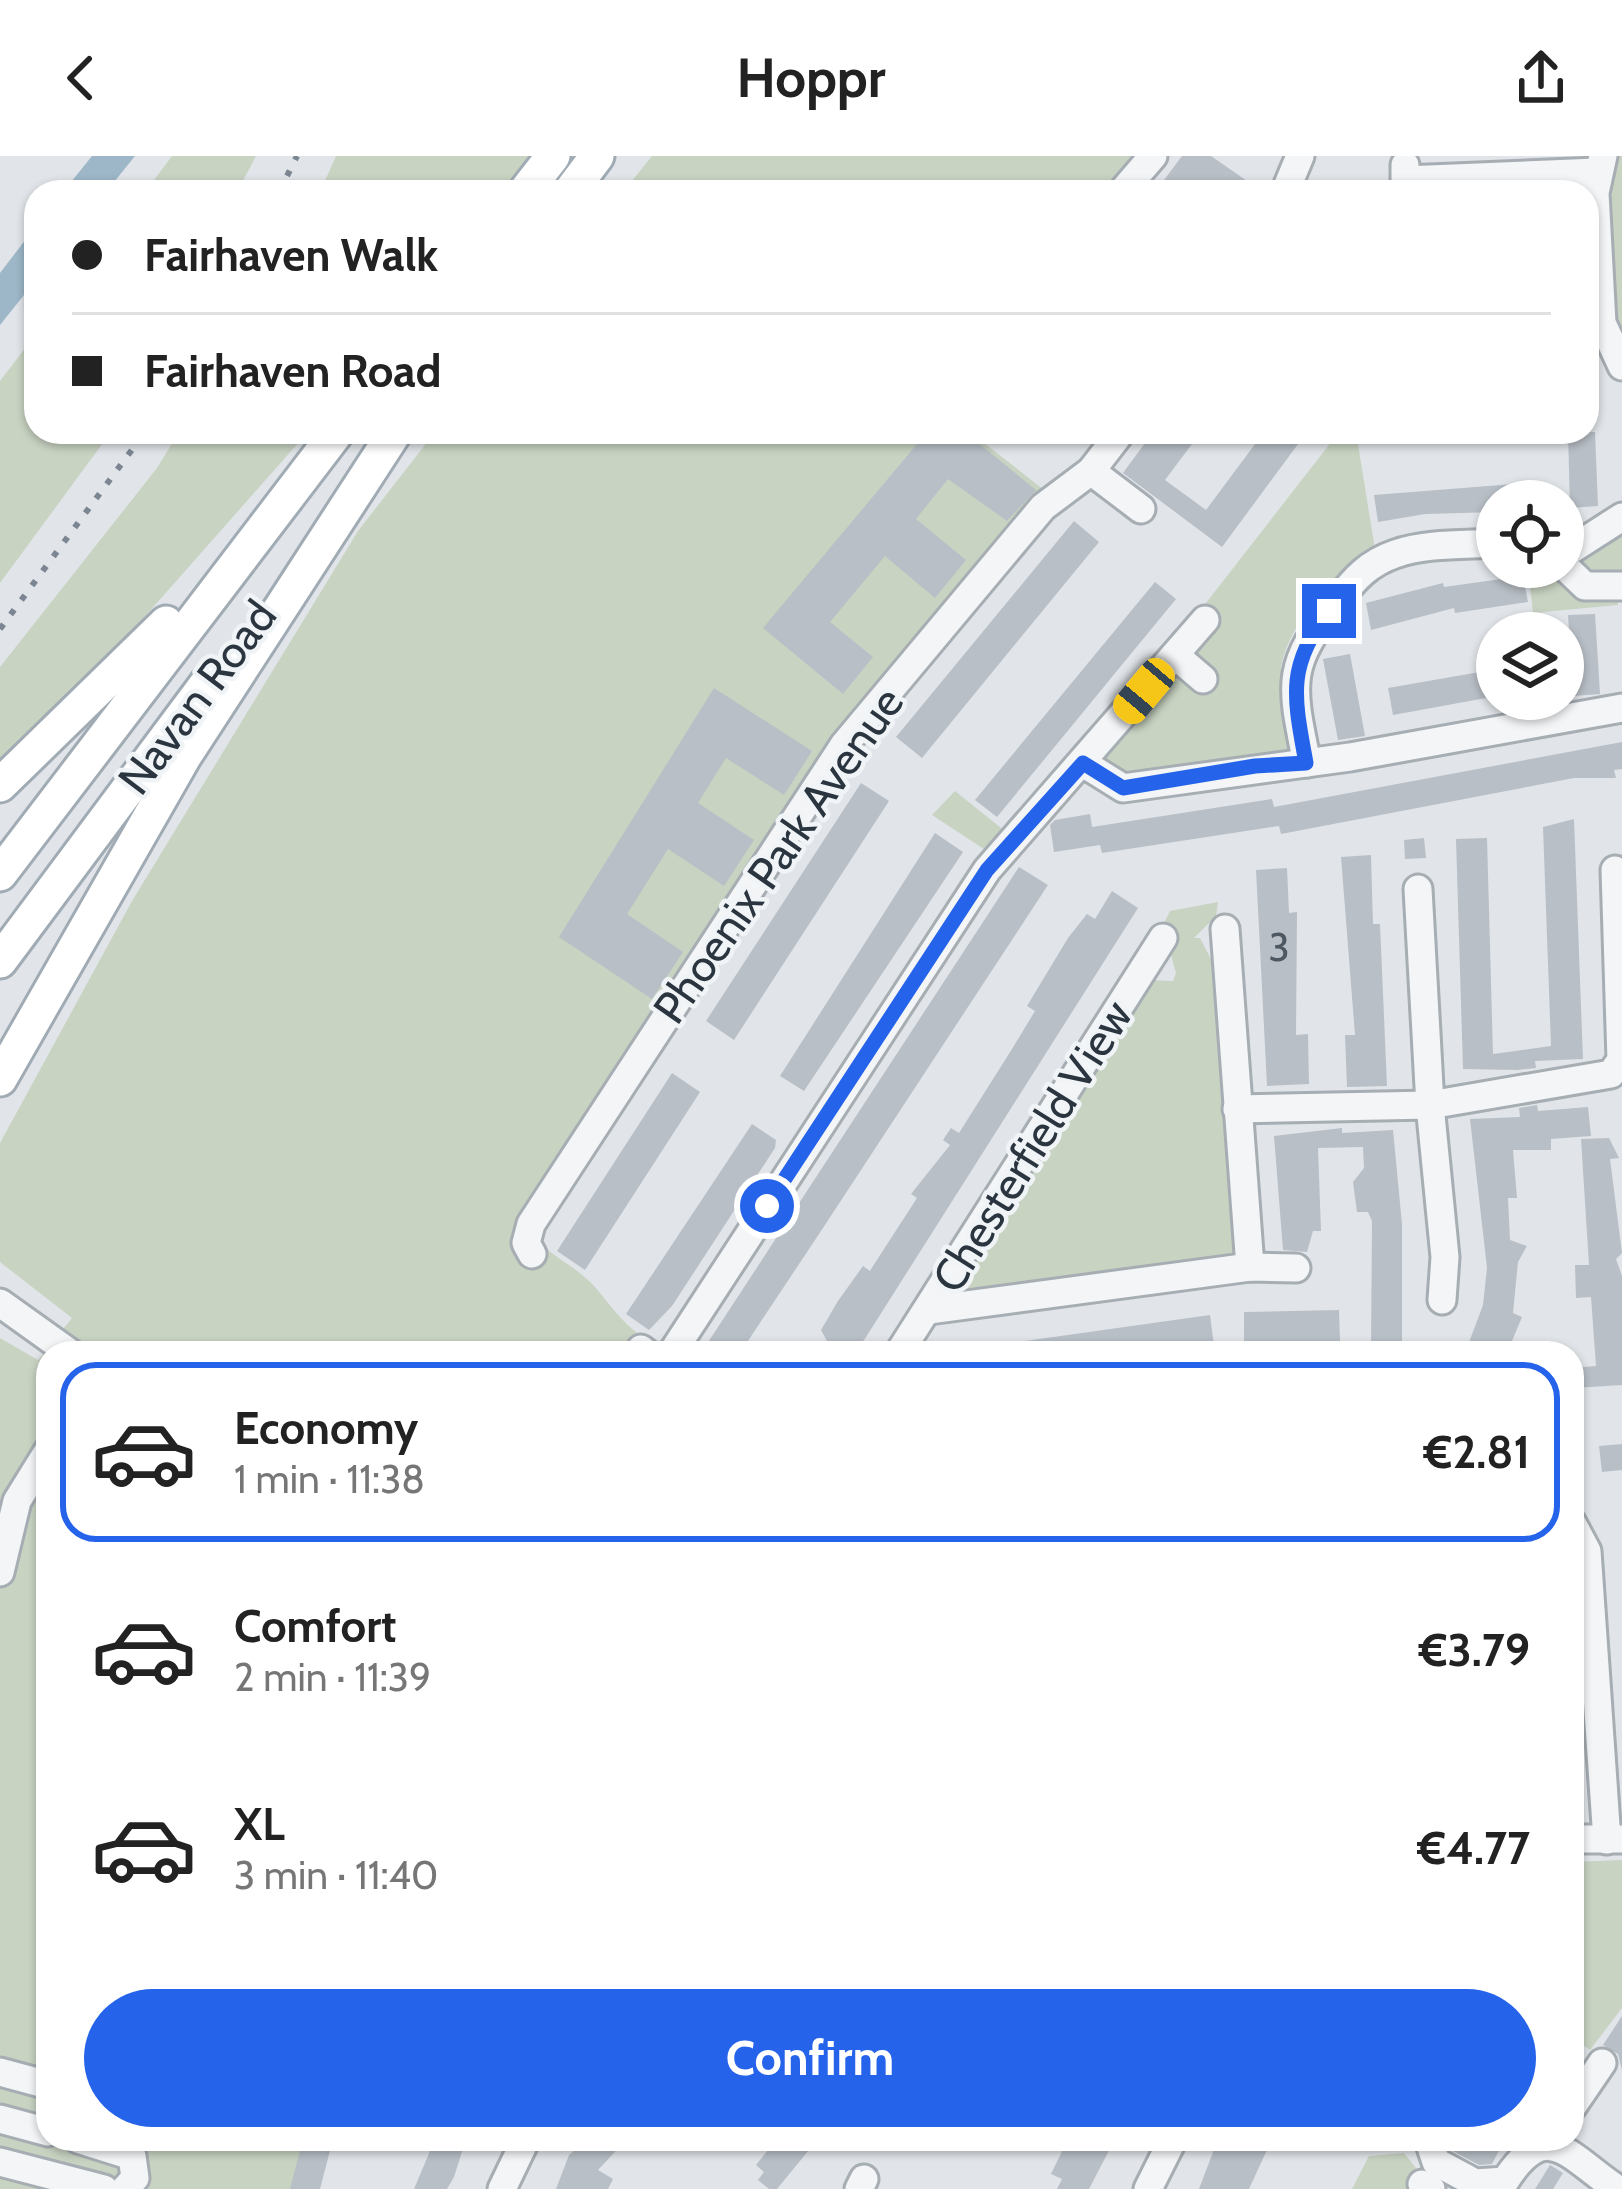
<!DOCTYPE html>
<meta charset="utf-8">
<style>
:root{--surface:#fff;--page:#f6f6f6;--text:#222;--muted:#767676;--line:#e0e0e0;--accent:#2563eb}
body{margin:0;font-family:Cabin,sans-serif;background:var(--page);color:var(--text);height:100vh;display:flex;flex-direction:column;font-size:45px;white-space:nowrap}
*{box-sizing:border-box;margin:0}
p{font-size:39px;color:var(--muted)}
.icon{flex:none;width:66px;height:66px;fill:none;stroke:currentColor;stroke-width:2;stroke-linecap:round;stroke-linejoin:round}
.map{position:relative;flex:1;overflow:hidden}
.panel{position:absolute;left:36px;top:1185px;width:1548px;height:810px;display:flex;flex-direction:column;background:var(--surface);border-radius:36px;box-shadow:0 3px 9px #0004}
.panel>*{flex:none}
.top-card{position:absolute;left:24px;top:24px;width:1575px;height:264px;border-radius:36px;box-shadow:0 3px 9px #0004;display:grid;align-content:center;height:264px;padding:0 48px;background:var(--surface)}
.controls{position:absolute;left:1476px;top:324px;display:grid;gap:24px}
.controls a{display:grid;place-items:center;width:108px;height:108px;border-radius:50%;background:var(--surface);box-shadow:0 3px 9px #0004;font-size:60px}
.end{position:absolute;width:54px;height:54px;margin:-27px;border:15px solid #2563eb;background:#fff;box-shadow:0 0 0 6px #fff}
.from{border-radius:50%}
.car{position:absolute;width:36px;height:72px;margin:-36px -18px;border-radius:15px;box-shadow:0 0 9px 3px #0007;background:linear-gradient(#f5c518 24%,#345 0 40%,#f5c518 0 76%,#345 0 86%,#f5c518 0)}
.top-card b{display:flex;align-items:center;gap:42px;height:114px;font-size:45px}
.top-card b+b{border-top:3px solid var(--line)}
.top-card i{width:30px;height:30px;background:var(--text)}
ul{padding:21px 0 0;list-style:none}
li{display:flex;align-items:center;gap:36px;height:180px;margin:0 24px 18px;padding:0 24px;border:6px solid transparent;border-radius:36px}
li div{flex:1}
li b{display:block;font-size:45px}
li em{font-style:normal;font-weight:800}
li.active{border-color:var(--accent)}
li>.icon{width:108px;height:108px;stroke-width:1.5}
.button{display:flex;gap:24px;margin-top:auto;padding:24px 48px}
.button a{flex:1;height:138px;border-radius:72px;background:var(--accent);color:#fff;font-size:48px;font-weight:800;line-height:138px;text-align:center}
header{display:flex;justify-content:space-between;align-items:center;height:156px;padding:0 48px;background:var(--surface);font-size:54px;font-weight:800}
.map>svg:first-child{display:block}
</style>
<header><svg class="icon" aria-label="back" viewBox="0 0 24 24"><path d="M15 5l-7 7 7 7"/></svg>Hoppr<svg class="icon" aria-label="share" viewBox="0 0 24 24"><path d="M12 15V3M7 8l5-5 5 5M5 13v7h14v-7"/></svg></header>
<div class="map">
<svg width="1622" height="2033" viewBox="0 0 1622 2033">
<rect width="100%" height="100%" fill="#e1e5e9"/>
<g fill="#c8d3c2">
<polygon points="172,0 256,0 237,36 145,36"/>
<polygon points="336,0 531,0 503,36 320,36"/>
<polygon points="652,0 1138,0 1108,36 623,36"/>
<polygon points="1615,0 1622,0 1622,192 1614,174 1606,27"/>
<polygon points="36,178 36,276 111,276 0,427 0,225"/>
<polygon points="179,276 308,276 71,544 0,605 0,511 157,312"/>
<path d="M435 276H970L1044 334 838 583 525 1065C545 1102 569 1103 594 1130 610 1148 620 1165 640 1179L631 1197H48V1983H335L329 1997 291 2033H0V1182L38 1204 72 1162 0 1106V987L132 745 358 375Z"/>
<path d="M1339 276H1356L1375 393C1339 413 1283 472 1281 516 1280 544 1295 571 1292 599L1121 625 1100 612 1101 596 1166 518 1193 503 1199 456Z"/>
<polygon points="1622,376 1622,416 1600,417 1582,408 1583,397"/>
<polygon points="1528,411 1549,411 1562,426 1617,441 1618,449 1533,457"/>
<polygon points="955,635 1011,680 990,697 932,659"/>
<polygon points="1218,746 1216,760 1194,782 1200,782 1215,811 1240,1090 1232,1104 962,1139 959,1120 1150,824 1173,825 1176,817 1163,769 1170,755"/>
<polygon points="1622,1704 1622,1852 1590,1894 1572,1881 1572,1706"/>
<polygon points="1404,1997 1419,2016 1409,2033 1352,2033 1369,2000"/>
</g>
<g fill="#9db7c8">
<polygon points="92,0 135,0 106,36 63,36"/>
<polygon points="36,70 36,124 0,169 0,117"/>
</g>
<g fill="#b8bfc6">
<polygon points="1182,0 1211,0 1263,36 1155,36"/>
<polygon points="927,276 965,276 1036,334 1007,365 948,323 916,363 966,404 935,442 885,400 830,466 873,501 843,538 763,472"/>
<polygon points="1153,276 1201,276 1165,324 1206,354 1264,276 1307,276 1222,391 1123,317"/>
<polygon points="1568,276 1595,276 1598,350 1570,352"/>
<polygon points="1540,326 1541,345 1497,345 1497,356 1425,358 1378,366 1374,339"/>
<polygon points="1074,365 1099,386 922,602 896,581"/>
<polygon points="1523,420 1528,446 1455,457 1454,452 1371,474 1366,447 1443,427 1444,431"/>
<polygon points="1155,426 1176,443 997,661 975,644"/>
<polygon points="1595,458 1600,538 1573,540 1568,459"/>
<polygon points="1350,498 1365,580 1338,584 1323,503"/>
<polygon points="1497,513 1497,540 1393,559 1388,532"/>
<polygon points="714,532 812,595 784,639 726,602 698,647 754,684 724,730 668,693 627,758 683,796 652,843 559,781"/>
<polygon points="1622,586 1622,613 1614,614 1616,622 1574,622 1281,678 1279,670 1102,697 1100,689 1054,696 1050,669 1055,664 1090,658 1092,671 1272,643 1274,651"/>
<polygon points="861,627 889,645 734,884 706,865"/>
<polygon points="1574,663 1583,903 1535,905 1536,912 1517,914 1463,913 1456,683 1487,682 1493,898 1551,890 1543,671"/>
<polygon points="935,677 963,696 804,935 780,920"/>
<polygon points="1424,682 1426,702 1405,703 1404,684"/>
<polygon points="1371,699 1373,768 1380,768 1387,930 1347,931 1345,879 1355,879 1341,701"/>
<polygon points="1019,711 1048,729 821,1075 740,1197 701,1197"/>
<polygon points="1287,712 1289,757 1297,756 1296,879 1308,878 1309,928 1267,930 1256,714"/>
<polygon points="1112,735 1138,752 866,1181 855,1197 818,1197 827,1185 821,1174 838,1145 863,1110 870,1115 873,1110 917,1042 911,1038 950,989 943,984 951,972 959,977 1012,893 1035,855 1027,850 1068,782 1087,758 1095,763"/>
<polygon points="672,917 700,936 585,1114 557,1095"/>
<polygon points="1537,949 1538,955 1588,951 1591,980 1551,983 1551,994 1513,994 1517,1042 1508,1042 1510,1084 1527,1090 1518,1106 1513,1157 1522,1161 1507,1197 1465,1197 1483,1149 1487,1112 1470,963 1520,961 1519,952"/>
<polygon points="752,968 776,984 775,992 672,1150 649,1174 626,1158"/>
<polygon points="1342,972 1342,977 1393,974 1402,1068 1402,1193 1371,1193 1372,1065 1368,1056 1357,1056 1353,1026 1364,1012 1363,991 1318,992 1321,1075 1313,1075 1307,1096 1283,1094 1274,980"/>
<polygon points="1609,982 1619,1002 1610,1003 1622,1097 1616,1103 1622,1120 1622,1229 1574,1232 1573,1212 1596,1210 1591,1141 1576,1142 1575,1109 1589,1109 1581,983"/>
<polygon points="1339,1154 1340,1185 1332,1185 1332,1192 1278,1194 1278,1186 1244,1187 1244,1156"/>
<polygon points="1210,1159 1214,1190 1209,1191 1164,1197 1011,1197 1010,1187"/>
<polygon points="1622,1288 1622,1314 1602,1316 1599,1290"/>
<polygon points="1622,1860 1622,1914 1618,1898 1603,1889"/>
<polygon points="303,1983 332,1987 320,2033 290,2033"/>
<polygon points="435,1983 466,1983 454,2021 447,2033 414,2033"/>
<polygon points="589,1983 627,1983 598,2014 613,2023 608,2033 556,2033 569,1999"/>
<polygon points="777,1983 818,1983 777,2033 769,2033 758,2024 764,2016 756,2009"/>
<polygon points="1068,1983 1115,1983 1089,2033 1057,2033 1062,2023 1051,2018"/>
<polygon points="1218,1983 1272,1983 1249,2033 1199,2033"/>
<polygon points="1447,1983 1505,1983 1492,2008 1479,2009 1451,1994"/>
<polygon points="1550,2009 1563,2017 1553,2033 1535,2033"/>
</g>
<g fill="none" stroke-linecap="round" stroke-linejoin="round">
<defs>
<g id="minor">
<polyline points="1603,0 1595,37 1602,167 1622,210"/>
<polyline points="1405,9 1405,24 1597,16"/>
<polyline points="1122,36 1153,0"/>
<polyline points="1285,36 1300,0"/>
<polyline points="1091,315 1141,353"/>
<polyline points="1563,399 1622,361"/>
<polyline points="1563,409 1585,430 1622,430"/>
<polyline points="1175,499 1203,523"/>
<polyline points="1083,607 1123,632 1350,601 1622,552"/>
<path d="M1307 607C1290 525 1286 510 1338 444 1355 422 1369 407 1395 398 1426 387 1464 389 1497 387"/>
<polyline points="1418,733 1430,949 1445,1101 1442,1144"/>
<polyline points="1225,773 1250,1111"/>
<polyline points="1237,953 1430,949 1611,918 1621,904 1615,714"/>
<polyline points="532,1098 526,1087 531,1068 844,589 1043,351 1091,315 1121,276"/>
<polyline points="0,1147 70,1197"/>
<polyline points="929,1154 1250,1111 1296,1112"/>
<polyline points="641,1193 646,1197"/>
<polyline points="672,1197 987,714 1205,464"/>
<polyline points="899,1197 1163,782"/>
<polyline points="1572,1367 1587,1395 1607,1684"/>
<polyline points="0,1416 17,1345 48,1295"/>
<polyline points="1572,1683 1622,1683"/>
<polyline points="0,1916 48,1929"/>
<polyline points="1572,1951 1602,1907"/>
<polyline points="0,1963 48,1976"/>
<polyline points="78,1983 132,2000 135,2022 125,2033"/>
<path d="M1430 1988 1436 2006 1475 2027 1505 2025C1547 1961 1567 1999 1617 2033"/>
<polyline points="0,2006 104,2033"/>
<polyline points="1422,2028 1431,2033"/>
<polyline points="502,2033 526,1983"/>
<polyline points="859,2033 864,2023"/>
<polyline points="1148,2033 1173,1983"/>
</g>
<g id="major">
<polyline points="525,36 553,0"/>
<polyline points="570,36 597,0"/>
<polyline points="0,629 166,467"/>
<polyline points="0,718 337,276"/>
<polyline points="0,805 210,523"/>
<polyline points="0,923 184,601 395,276"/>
</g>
</defs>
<use href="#minor" stroke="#a6adb3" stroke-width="33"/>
<use href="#major" stroke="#a0abb4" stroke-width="39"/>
<use href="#minor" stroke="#f3f5f7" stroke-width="27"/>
<use href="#major" stroke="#fff" stroke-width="33"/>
<g stroke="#7b8692" stroke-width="6" stroke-dasharray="6 12" stroke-linecap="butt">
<polyline points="279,36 297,0"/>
<polyline points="0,473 145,276"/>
</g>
</g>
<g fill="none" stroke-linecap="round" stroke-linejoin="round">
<path stroke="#2563eb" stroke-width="15" d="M767 1050 987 714 1083 607 1123 632 1255 610 1306 607C1294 541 1286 510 1329 455"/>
</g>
<g text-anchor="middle" stroke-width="9" stroke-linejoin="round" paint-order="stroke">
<g font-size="39" fill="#4e5862">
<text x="1279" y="805">3</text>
</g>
<g font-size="45" fill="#2a3540" stroke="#f0f4f7">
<text transform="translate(197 541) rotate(-53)" y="16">Navan Road</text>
<text transform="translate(778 699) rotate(-55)" y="16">Phoenix Park Avenue</text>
<text transform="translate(1032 990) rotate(-58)" y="16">Chesterfield View</text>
</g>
</g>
</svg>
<div class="controls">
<a><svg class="icon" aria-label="locate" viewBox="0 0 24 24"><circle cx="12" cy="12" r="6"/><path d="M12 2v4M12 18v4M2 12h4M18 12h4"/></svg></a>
<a><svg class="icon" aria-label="layers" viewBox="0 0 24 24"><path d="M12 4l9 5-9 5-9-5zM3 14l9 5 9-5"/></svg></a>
</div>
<i class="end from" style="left:767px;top:1050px"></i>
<i class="end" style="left:1329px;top:455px"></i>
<i class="car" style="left:1144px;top:535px;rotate:220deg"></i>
<div class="top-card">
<b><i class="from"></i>Fairhaven Walk</b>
<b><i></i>Fairhaven Road</b>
</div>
<section class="panel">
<ul>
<li class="active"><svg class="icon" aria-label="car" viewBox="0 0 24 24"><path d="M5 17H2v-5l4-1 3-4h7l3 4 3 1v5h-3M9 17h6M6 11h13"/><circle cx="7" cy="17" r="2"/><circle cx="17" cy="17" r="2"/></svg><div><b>Economy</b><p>1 min · 11:38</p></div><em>€2.81</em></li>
<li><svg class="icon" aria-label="car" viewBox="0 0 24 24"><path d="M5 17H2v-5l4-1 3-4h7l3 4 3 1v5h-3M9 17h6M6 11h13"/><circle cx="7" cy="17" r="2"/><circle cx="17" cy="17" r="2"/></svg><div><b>Comfort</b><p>2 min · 11:39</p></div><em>€3.79</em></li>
<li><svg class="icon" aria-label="car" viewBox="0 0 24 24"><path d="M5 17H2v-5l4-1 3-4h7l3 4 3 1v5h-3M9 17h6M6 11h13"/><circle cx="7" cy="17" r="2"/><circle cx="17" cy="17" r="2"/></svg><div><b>XL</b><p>3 min · 11:40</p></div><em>€4.77</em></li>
</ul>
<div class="button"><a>Confirm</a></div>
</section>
</div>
